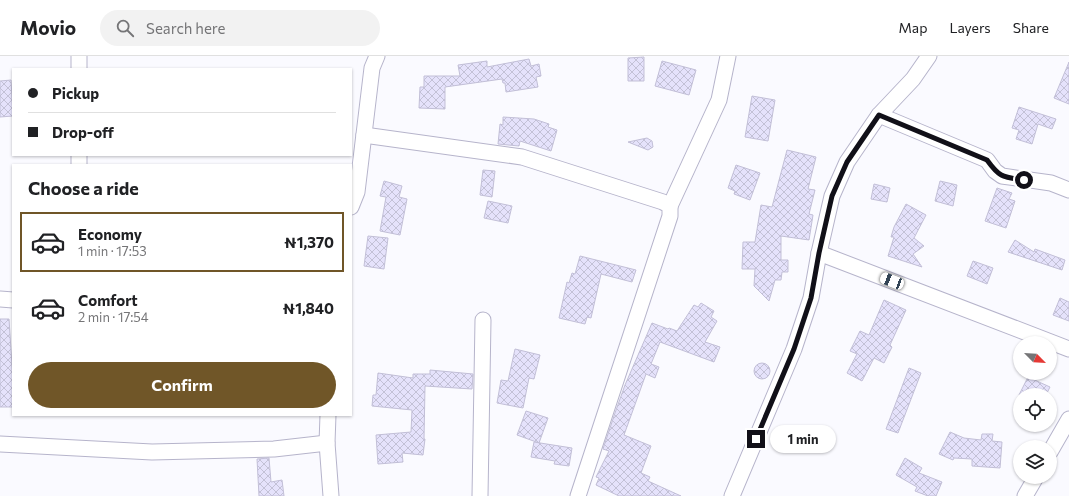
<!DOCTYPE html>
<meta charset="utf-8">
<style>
:root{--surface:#fff;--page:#f2f2f2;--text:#202124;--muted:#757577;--line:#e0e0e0;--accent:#705628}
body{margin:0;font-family:Commissioner,sans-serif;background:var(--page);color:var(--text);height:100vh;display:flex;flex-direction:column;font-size:15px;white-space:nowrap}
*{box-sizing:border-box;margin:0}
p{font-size:13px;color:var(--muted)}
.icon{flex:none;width:22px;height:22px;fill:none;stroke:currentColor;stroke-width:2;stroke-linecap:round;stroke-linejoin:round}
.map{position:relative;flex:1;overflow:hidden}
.side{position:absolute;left:12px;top:108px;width:340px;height:252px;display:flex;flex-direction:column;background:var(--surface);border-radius:0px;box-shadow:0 1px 3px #0004}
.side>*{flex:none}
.guide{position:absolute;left:12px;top:12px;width:340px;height:88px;border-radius:0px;box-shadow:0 1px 3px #0004;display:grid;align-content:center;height:88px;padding:0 16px;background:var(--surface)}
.needle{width:26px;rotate:114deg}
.fabs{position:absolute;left:1013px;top:280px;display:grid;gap:8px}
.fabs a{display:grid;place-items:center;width:44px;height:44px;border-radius:50%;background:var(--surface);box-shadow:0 1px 3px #0004;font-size:20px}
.end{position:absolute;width:18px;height:18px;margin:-9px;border:5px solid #111018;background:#fff;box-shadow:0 0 0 2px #fff}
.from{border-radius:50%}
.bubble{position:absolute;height:28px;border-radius:14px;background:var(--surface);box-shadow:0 1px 3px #0004;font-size:13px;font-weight:700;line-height:28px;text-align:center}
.car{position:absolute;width:12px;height:24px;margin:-12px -6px;border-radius:5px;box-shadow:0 0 3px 1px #0007;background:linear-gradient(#fff 24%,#345 0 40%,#fff 0 76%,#345 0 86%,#fff 0)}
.guide b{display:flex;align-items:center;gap:14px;height:38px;font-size:15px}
.guide b+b{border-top:1px solid var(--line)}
.guide i{width:10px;height:10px;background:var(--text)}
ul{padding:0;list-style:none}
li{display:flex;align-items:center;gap:12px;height:60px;margin:0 8px 6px;padding:0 8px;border:2px solid transparent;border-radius:0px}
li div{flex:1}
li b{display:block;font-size:15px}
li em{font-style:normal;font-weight:700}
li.selected{border-color:var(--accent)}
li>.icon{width:36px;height:36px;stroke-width:1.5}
h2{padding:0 16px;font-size:18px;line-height:48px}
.cta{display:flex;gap:8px;margin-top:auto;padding:8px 16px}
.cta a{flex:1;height:46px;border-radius:24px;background:var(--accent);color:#fff;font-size:16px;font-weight:700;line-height:46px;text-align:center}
header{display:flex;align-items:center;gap:24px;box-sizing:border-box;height:56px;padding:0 20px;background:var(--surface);border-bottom:1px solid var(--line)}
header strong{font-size:19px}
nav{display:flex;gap:22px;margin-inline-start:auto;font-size:14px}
.search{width:280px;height:36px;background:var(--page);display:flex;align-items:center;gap:10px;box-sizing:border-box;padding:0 14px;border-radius:22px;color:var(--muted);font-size:15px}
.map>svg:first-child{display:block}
</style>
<header>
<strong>Movio</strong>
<div class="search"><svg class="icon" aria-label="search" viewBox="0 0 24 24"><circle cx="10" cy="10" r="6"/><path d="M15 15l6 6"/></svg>Search here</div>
<nav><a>Map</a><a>Layers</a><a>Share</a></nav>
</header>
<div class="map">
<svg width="1069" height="440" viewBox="0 0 1069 440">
<defs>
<pattern id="building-cross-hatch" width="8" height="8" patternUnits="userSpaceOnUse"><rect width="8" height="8" fill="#e5e2fb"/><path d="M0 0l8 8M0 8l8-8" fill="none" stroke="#c3c1d6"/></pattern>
</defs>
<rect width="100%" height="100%" fill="#fafaff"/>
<g fill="url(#building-cross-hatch)" stroke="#c2bfd7">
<polygon points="644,1 644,25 628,25 628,2"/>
<polygon points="529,3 531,10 539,8 541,20 536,21 538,31 506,36 505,27 503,27 502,23 445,31 445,53 419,52 420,31 424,31 424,20 460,20 458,9 487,5 487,11"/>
<polygon points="662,5 696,14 689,39 655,30"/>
<polygon points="1069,6 1069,48 1054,42"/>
<polygon points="11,24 13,60 0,61 0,25"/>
<polygon points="752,40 775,44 768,85 745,81"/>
<polygon points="1019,51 1056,63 1052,73 1038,68 1032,88 1016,83 1019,74 1012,72"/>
<polygon points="503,61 534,63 549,68 548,71 557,74 551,95 520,85 519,90 498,88 500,68 503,69"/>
<polygon points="647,82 652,85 653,91 648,94 628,86"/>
<polygon points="787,94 816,101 808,133 815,134 809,158 813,159 809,184 781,180 781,204 788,204 788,216 782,216 781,224 775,224 769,245 754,230 755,213 742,213 743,186 755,186 761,149 772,151"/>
<polygon points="736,109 760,117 750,144 734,138 735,135 728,132"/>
<polygon points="483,114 495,115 492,141 480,139"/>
<polygon points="384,125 402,130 399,141 407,143 400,179 380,175 386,141 380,140"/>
<polygon points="940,125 957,129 953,150 935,145"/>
<polygon points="874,128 890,132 887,146 871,143"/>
<polygon points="997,132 1012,137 1009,143 1015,145 1006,172 985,165"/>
<polygon points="488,145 512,150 508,167 484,162"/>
<polygon points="906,148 926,159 914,182 924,190 913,198 922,211 888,200 894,181 891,181 894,171"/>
<polygon points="368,180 388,182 384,213 364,210"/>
<polygon points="1015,184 1034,196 1035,193 1065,204 1062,214 1008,196"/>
<polygon points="580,200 636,214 632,226 601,218 591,262 587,261 585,268 559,262 567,226 569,227 572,217 575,218"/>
<polygon points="973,205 993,212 987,228 967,220"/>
<polygon points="1060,242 1069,246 1069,265 1053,259"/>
<polygon points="884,244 906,254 890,289 892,291 884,307 874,302 862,325 847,317 857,298 850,295 860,275 869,279"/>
<polygon points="701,247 714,255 711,261 717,265 705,286 720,291 714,306 660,286 651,308 659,311 655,322 646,318 624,379 651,390 641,417 650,421 648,425 681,440 619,440 596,429 599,422 596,421 609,395 603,393 615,357 625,329 652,267 668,273 669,272 677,275 694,249 698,251"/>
<polygon points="0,263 9,263 13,325 13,351 0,351"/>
<polygon points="515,293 540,299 534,323 529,322 523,352 497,347 501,324 508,325"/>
<circle cx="762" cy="315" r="8"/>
<polygon points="909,312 921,317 898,377 886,373"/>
<polygon points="430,314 473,318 472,333 425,330 424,383 425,383 423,399 402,397 403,406 378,408 376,379 411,376 412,354 372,350 373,339 376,339 378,317 413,322 413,318 430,318"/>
<polygon points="1028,321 1050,331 1046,339 1019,339"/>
<polygon points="526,355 548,362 539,387 517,379"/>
<polygon points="950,376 964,382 981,384 982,378 993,378 992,385 1002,386 1000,412 972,410 972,403 954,402 953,404 939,398"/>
<polygon points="534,386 572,392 569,410 554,408 555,405 531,401"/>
<polygon points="269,402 271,426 282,424 284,440 259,440 257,403"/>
<polygon points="905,402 922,412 919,417 942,426 936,440 928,440 915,435 917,431 896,419"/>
</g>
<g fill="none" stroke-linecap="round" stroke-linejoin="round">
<defs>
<g id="minor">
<polyline points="79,0 79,13"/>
<polyline points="879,59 987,104 995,115 1002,120 1051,127 1069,134"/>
<polyline points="364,79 522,101 663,146 670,150 670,160 578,440"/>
<polyline points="79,99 79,109"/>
<polyline points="670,150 719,44 728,0"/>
<polyline points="351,151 357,136 372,12 377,0"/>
<polyline points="819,197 1069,293"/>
<polyline points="0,243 13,244"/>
<polyline points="328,359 327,387 331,440"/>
<polyline points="0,388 152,396 274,393 327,387"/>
<polyline points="1050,396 1069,363"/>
<polyline points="480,440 483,264"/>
<polyline points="732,440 794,293 811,242 819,197 832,140 847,106 879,59 913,23 929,0"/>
<polyline points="1025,440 1036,421"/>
</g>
</defs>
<use href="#minor" stroke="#b6b4cb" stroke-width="17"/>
<use href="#minor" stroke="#fff" stroke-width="15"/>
</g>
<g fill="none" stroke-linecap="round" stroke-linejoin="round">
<path stroke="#111018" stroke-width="5" d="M756 383 794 293 811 242 819 197 832 140 847 106 879 59 987 104C1000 122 1003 121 1024 124"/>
</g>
</svg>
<div class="fabs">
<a><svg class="needle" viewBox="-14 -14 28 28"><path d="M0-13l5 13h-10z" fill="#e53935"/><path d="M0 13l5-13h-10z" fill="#757577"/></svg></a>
<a><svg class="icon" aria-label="locate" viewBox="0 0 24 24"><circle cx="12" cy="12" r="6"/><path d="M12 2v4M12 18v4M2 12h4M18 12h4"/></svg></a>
<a><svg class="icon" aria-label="layers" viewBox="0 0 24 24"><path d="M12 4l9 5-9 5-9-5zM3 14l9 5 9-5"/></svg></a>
</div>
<i class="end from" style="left:1024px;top:124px"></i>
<i class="end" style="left:756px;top:383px"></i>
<div class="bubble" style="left:770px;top:369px;width:66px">1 min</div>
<i class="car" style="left:892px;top:225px;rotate:291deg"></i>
<div class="guide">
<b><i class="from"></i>Pickup</b>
<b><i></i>Drop-off</b>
</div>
<section class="side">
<h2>Choose a ride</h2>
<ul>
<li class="selected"><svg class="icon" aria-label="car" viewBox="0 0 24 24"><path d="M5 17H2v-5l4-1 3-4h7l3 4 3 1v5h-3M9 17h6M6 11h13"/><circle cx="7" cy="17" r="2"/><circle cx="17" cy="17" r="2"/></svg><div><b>Economy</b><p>1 min · 17:53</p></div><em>₦1,370</em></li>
<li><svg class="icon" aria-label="car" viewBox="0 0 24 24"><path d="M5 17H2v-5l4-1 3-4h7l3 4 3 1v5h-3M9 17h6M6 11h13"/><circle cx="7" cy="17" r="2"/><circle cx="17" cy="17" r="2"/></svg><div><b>Comfort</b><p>2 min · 17:54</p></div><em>₦1,840</em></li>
</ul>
<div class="cta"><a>Confirm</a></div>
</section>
</div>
